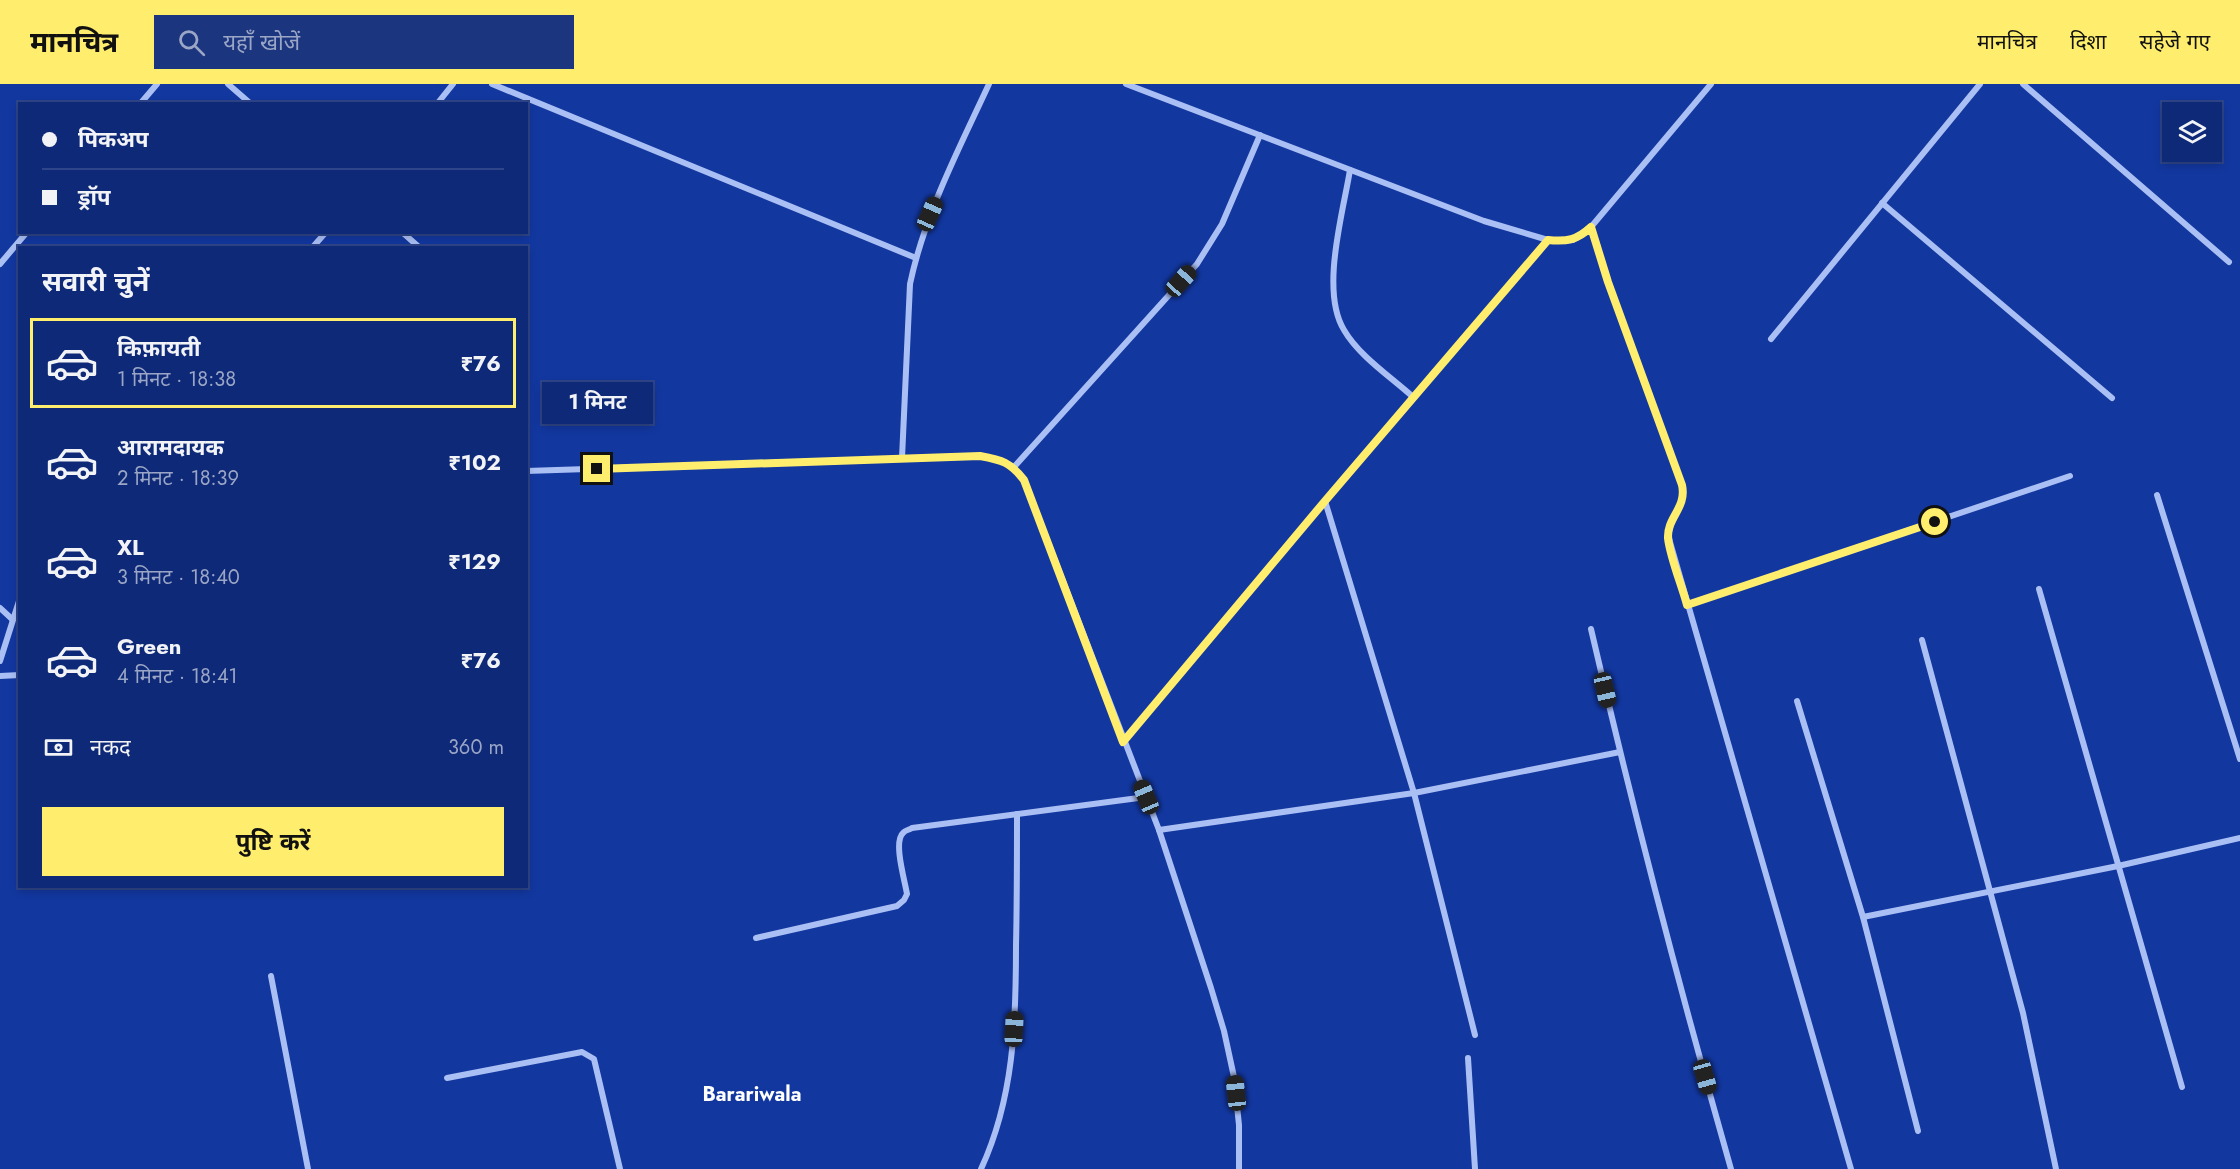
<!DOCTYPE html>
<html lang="hi">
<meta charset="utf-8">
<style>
:root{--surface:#0e2977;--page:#1c357f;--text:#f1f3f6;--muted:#9ba6c6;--line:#2e4589;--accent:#ffee6d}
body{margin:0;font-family:Jost,"Noto Sans Devanagari",sans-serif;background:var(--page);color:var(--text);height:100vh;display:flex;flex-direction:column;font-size:22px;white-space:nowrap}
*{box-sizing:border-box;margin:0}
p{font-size:20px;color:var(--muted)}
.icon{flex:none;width:33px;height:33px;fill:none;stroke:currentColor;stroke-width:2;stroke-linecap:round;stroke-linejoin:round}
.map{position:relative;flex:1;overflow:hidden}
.side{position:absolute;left:18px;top:162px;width:510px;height:642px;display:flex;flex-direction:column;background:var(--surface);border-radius:0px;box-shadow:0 3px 9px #0003,0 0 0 2px var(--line)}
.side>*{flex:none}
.hud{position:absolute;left:18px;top:18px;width:510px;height:132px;border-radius:0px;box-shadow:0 3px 9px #0003,0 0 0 2px var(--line);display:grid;align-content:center;height:132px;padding:0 24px;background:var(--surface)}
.fabs{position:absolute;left:2162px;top:18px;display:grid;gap:12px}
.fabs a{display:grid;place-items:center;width:60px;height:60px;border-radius:0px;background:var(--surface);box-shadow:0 3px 9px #0003,0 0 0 2px var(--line);font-size:30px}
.end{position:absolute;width:27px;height:27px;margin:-14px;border:8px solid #ffee6d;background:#111;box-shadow:0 0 0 3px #111}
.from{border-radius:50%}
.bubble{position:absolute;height:42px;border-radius:0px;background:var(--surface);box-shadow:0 3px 9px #0003,0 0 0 2px var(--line);font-size:20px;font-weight:700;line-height:42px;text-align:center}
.car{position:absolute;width:18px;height:36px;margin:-18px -9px;border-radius:8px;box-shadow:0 0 4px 2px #0007;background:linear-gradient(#222 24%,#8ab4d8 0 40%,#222 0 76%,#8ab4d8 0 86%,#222 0)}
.hud b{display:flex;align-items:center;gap:21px;height:57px;font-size:22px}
.hud b+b{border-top:2px solid var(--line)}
.hud i{width:15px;height:15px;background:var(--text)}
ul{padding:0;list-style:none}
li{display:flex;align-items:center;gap:18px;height:90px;margin:0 12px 9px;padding:0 12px;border:3px solid transparent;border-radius:0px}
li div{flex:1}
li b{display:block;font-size:22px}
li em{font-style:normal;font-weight:700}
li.current{border-color:var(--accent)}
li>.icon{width:54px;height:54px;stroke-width:1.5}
h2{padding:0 24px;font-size:27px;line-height:72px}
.pay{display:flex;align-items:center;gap:15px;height:66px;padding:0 24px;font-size:22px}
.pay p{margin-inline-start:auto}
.button{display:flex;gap:12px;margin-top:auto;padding:12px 24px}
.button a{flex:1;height:69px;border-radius:0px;background:var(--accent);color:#111;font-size:24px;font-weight:700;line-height:69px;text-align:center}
header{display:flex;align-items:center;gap:36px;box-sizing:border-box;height:84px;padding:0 30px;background:var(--accent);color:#111}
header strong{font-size:28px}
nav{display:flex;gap:33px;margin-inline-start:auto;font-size:21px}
.search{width:420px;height:54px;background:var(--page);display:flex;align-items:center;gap:15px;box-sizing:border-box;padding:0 21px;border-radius:0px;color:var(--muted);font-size:22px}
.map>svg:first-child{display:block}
</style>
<header>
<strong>मानचित्र</strong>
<div class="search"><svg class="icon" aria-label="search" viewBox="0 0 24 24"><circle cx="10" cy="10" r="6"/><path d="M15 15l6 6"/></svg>यहाँ खोजें</div>
<nav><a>मानचित्र</a><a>दिशा</a><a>सहेजे गए</a></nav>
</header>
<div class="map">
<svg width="2240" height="1085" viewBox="0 0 2240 1085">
<rect width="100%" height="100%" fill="#12379f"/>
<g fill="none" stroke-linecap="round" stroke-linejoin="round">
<g stroke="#aabff4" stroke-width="6">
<polyline points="228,0 251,20"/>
<polyline points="492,0 916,174"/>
<polyline points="1126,0 1484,137 1548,156 1562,157 1573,156 1591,143 1711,0"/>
<polyline points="2023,0 2229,178"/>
<polyline points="140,20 157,0"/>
<polyline points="437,20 453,0"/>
<path d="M1350 86C1343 129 1320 207 1344 246 1359 272 1391 293 1413 313"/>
<polyline points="1882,119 2112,314"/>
<path d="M1591 143 1608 198 1682 401C1687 425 1664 437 1670 458L1851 1085"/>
<polyline points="402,148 420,164"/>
<polyline points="312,164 326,148"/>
<polyline points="0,180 27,148"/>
<polyline points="1771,255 1980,0"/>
<path d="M902 374 910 200C925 129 959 65 989 0"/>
<polyline points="1014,383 1197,180 1222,140 1260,51"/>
<path d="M526 387 980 372C1002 376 1010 378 1024 396L1159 746 1211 904 1224 947 1234 993 1239 1041V1085"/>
<polyline points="2157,411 2240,675"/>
<polyline points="1325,417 1414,709 1475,951"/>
<polyline points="2039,505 2182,1003"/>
<polyline points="1687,521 2070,392"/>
<polyline points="0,524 12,535"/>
<path d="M1591 545C1633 726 1680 906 1731 1085"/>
<polyline points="1922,556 2023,929 2056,1085"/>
<polyline points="0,577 20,514"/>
<polyline points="0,592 20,591"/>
<polyline points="1797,617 1863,833 1918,1047"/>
<polyline points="1123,658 1325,417 1548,156"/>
<polyline points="1159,746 1414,709 1620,668"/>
<polyline points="1863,833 2118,782 2240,754"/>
<path d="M756 854 897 822 904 816 907 810C905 797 893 758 903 749 905 746 909 746 912 744L1146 713"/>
<polyline points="271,892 308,1085"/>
<polyline points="1468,974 1475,1085"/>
<polyline points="447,994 582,968 594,975 620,1085"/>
<path d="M981 1085C1014 1014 1016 939 1016 862 1017 818 1017 774 1017 730"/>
</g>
</g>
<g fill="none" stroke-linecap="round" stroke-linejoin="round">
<path stroke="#ffee6d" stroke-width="8" d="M597 385 980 372C1002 376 1010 378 1024 396L1123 658 1325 417 1548 156C1567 158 1577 156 1591 143L1608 198 1682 401C1687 424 1667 433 1668 454 1670 473 1682 502 1687 521L1935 438"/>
</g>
<g text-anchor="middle" stroke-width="4.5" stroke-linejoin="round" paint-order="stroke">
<g font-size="20" font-weight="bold" fill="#fff" stroke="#12379f">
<text x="752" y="1017">Barariwala</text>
</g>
</g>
</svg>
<div class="fabs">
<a><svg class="icon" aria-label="layers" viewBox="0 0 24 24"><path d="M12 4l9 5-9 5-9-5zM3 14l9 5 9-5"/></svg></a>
</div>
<i class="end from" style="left:1935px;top:438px"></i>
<i class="end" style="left:597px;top:385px"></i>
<div class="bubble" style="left:542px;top:298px;width:111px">1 मिनट</div>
<i class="car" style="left:930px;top:130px;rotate:24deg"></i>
<i class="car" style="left:1181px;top:197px;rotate:42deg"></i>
<i class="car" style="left:1605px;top:606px;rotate:167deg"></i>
<i class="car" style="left:1146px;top:713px;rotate:337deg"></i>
<i class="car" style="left:1014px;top:945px;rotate:3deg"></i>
<i class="car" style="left:1705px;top:993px;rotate:164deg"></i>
<i class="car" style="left:1236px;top:1009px;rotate:354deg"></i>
<div class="hud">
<b><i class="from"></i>पिकअप</b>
<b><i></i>ड्रॉप</b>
</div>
<section class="side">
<h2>सवारी चुनें</h2>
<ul>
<li class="current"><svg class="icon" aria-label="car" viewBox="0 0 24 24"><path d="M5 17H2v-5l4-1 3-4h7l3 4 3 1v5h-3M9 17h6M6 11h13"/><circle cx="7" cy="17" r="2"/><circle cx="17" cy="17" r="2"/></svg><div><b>किफ़ायती</b><p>1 मिनट · 18:38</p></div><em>₹76</em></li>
<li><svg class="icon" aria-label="car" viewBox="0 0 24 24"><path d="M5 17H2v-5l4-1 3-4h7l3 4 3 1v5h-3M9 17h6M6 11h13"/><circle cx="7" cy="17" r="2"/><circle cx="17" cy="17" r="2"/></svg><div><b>आरामदायक</b><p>2 मिनट · 18:39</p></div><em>₹102</em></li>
<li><svg class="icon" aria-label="car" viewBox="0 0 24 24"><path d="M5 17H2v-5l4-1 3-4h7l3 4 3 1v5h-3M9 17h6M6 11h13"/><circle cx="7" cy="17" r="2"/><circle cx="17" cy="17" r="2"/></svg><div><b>XL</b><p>3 मिनट · 18:40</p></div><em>₹129</em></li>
<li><svg class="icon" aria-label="car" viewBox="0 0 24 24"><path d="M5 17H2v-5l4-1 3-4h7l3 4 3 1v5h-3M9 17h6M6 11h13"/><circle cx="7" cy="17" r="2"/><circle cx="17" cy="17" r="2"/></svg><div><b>Green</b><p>4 मिनट · 18:41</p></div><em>₹76</em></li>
</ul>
<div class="pay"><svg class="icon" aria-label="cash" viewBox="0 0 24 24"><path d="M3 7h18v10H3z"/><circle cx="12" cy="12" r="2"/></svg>नकद<p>360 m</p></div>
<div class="button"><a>पुष्टि करें</a></div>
</section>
</div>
